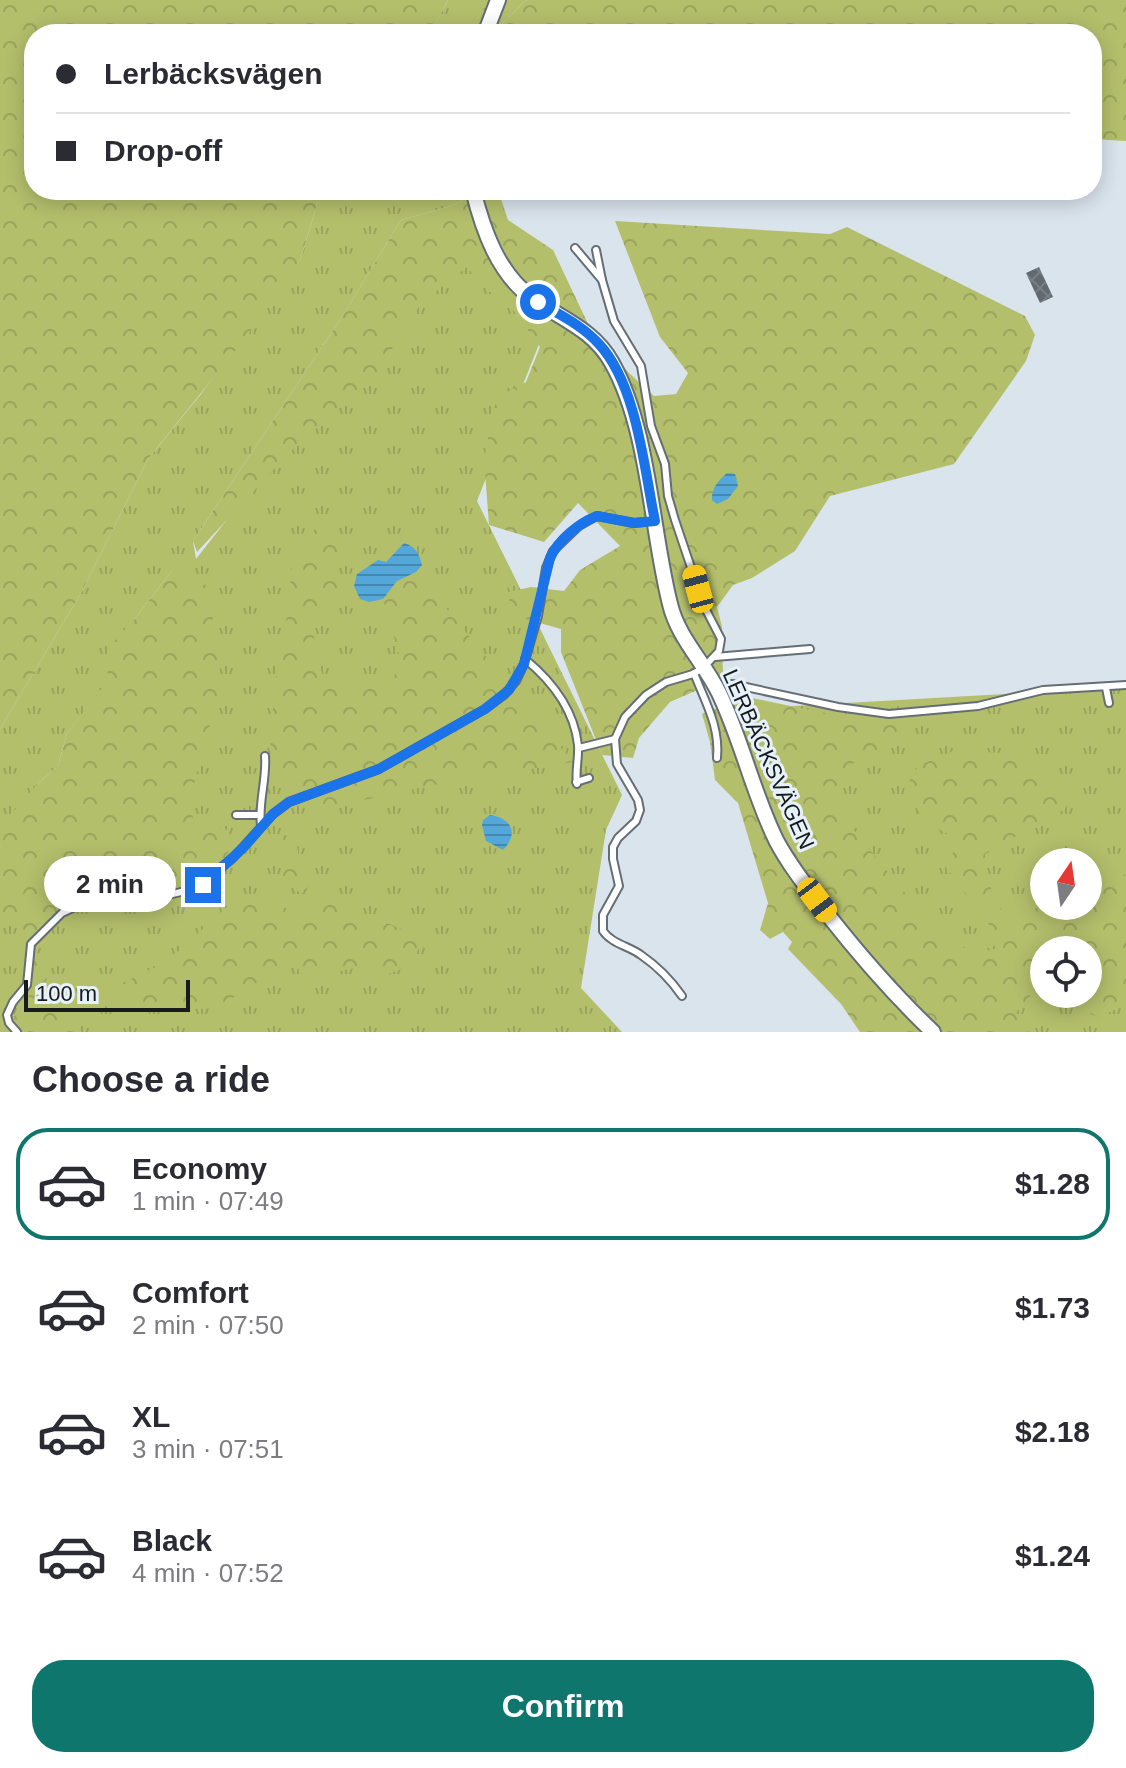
<!DOCTYPE html>
<meta charset="utf-8">
<style>
:root{--surface:#fff;--page:#f7f7f7;--text:#2b2b33;--muted:#7c7c81;--line:#e1e1e2;--accent:#0f766e}
body{margin:0;font-family:Helvetica,sans-serif;background:var(--page);color:var(--text);height:100vh;display:flex;flex-direction:column;font-size:30px;white-space:nowrap}
*{box-sizing:border-box;margin:0}
p{font-size:26px;color:var(--muted)}
.icon{flex:none;width:44px;height:44px;fill:none;stroke:currentColor;stroke-width:2;stroke-linecap:round;stroke-linejoin:round}
.map{position:relative;height:1032px;overflow:hidden}
.panel{display:flex;flex-direction:column;background:var(--surface);flex:1}
.panel>*{flex:none}
.banner{position:absolute;left:24px;top:24px;width:1078px;height:176px;border-radius:32px;box-shadow:0 4px 20px #0003;display:grid;align-content:center;height:176px;padding:0 32px;background:var(--surface)}
.needle{width:52px;rotate:13deg}
.controls{position:absolute;left:1030px;top:848px;display:grid;gap:16px}
.controls a{display:grid;place-items:center;width:72px;height:72px;border-radius:50%;background:var(--surface);box-shadow:0 4px 20px #0003;font-size:40px}
.scale{position:absolute;left:24px;bottom:20px;width:166px;box-sizing:border-box;padding-left:8px;border:4px solid #171b1e;border-top:0;font-size:22px;line-height:28px;white-space:nowrap;color:#171b1e;-webkit-text-stroke:6px #e7f1fa;paint-order:stroke}
.end{position:absolute;width:36px;height:36px;margin:-18px;border:10px solid #1a73e8;background:#fff;box-shadow:0 0 0 4px #fff}
.from{border-radius:50%}
.bubble{position:absolute;height:56px;border-radius:28px;background:var(--surface);box-shadow:0 4px 20px #0003;font-size:26px;font-weight:800;line-height:56px;text-align:center}
.car{position:absolute;width:24px;height:48px;margin:-24px -12px;border-radius:10px;box-shadow:0 0 6px 2px #0007;background:linear-gradient(#f5c518 24%,#345 0 40%,#f5c518 0 76%,#345 0 86%,#f5c518 0)}
.banner b{display:flex;align-items:center;gap:28px;height:76px;font-size:30px}
.banner b+b{border-top:2px solid var(--line)}
.banner i{width:20px;height:20px;background:var(--text)}
ul{padding:0;list-style:none}
li{display:flex;align-items:center;gap:24px;height:112px;margin:0 16px 12px;padding:0 16px;border:4px solid transparent;border-radius:32px}
li div{flex:1}
li b{display:block;font-size:30px}
li em{font-style:normal;font-weight:800}
li.active{border-color:var(--accent)}
li>.icon{width:72px;height:72px;stroke-width:1.5}
h2{padding:0 32px;font-size:36px;line-height:96px}
.button{display:flex;gap:16px;margin-top:auto;padding:16px 32px}
.button a{flex:1;height:92px;border-radius:32px;background:var(--accent);color:#fff;font-size:32px;font-weight:800;line-height:92px;text-align:center}
.map>svg:first-child{display:block}
</style>
<div class="map">
<svg width="1126" height="1032" viewBox="0 0 1126 1032">
<defs>
<pattern id="grass-tufts" width="24" height="20" patternUnits="userSpaceOnUse" patternTransform="scale(2)"><rect width="24" height="20" fill="#b4bf6c"/><path d="M3 7l-1-3M5 7V3M7 7l1-3M15 17l-1-3M17 17v-4M19 17l1-3" fill="none" stroke="#9aa45d"/></pattern>
<pattern id="forest-crowns" width="20" height="18" patternUnits="userSpaceOnUse" patternTransform="scale(2)"><rect width="20" height="18" fill="#b4bf6c"/><path d="M2 6a3 3 0 1 1 6 0M12 15a3 3 0 1 1 6 0" fill="none" stroke="#9aa45d"/></pattern>
<pattern id="water-rules" width="6" height="5" patternUnits="userSpaceOnUse" patternTransform="scale(2)"><rect width="6" height="5" fill="#53a8d9"/><path d="M0 2.5h6" fill="none" stroke="#4488af"/></pattern>
<pattern id="building-cross-hatch" width="8" height="8" patternUnits="userSpaceOnUse" patternTransform="scale(2)"><rect width="8" height="8" fill="#616971"/><path d="M0 0l8 8M0 8l8-8" fill="none" stroke="#777e84"/></pattern>
</defs>
<rect width="100%" height="100%" fill="#dae4ed"/>
<g fill="url(#grass-tufts)" fill-rule="evenodd">
<polygon points="448,0 526,0 492,34 430,34"/>
<path d="M329 190H465L462 201 451 206 401 220 343 315 193 541 196 559 403 295 471 253 545 329 477 501 622 795 606 830 581 988 622 1032H0V870L104 687 67 733 58 766 37 784 0 847V729L81 593 148 459 201 394 301 258 317 204ZM173 569 108 680 134 620Z"/>
<path d="M1126 687V1032H938L740 709ZM1044 862H1088V906H1044ZM1044 950H1088V994H1044Z"/>
</g>
<g fill="url(#forest-crowns)" fill-rule="evenodd">
<polygon points="0,0 448,0 430,34 34,34 34,190 329,190 317,204 301,258 247,336 148,459 81,593 0,729"/>
<polygon points="526,0 1126,0 1126,141 1092,139 1092,34 492,34"/>
<polygon points="465,190 498,190 508,220 553,250 589,326 629,373 654,396 676,394 688,373 660,337 615,221 830,234 847,227 1025,316 1035,335 1026,361 954,464 830,496 795,551 752,578 733,585 717,607 722,627 723,679 670,702 639,738 633,758 602,755 561,652 561,629 511,615 508,592 531,587 564,591 580,570 620,546 578,503 544,542 489,525 484,460 489,433 486,422 500,396 526,382 540,347 506,300 488,291 467,267 422,302 374,377 292,450 197,552 193,541 343,315 401,220 451,206 462,201"/>
<polygon points="327,514 336,524 339,586 310,620 323,678 337,686 389,682 402,665 383,599 397,581 416,572 573,762 433,785 322,809 282,784 270,751 275,686 287,614 293,557 311,540 312,533"/>
<polygon points="173,569 213,589 219,598 209,632 220,667 216,703 189,802 196,829 225,828 232,840 227,856 199,884 142,899 85,896 57,914 28,938 14,920 0,911 0,847 14,811 37,784 58,766 67,733 107,682 109,647 134,620"/>
<path d="M747 697 829 714 903 718 888 749 864 756 840 772 836 808 934 929 974 953 996 949 993 930 942 862 957 849 952 837 925 820 904 790 918 766 953 751 1008 753 1029 768 1059 772 1066 808 985 854V874L1002 913 1022 917 1053 906H1088V892L1126 874V1005L1098 1017 1035 990 1015 1014 1029 1032H860L841 1004 788 949 792 942 783 932 770 939 760 930 768 903 738 803 715 780 710 742 702 714ZM1044 950H1088V994H1044Z"/>
<polygon points="285,835 296,841 302,874 312,876 305,895 284,883 278,837"/>
<polygon points="331,891 343,915 390,924 424,939 409,966 388,974 379,963 306,978 290,961 217,1008 134,1012 118,985 166,962 236,899 272,901 309,920 315,895"/>
<polygon points="32,952 51,956 46,983 81,1032 29,1032 11,1021 29,996 18,983"/>
</g>
<g fill="url(#water-rules)">
<path d="M727 473 735 474 738 486 728 499 717 504 712 500C711 488 719 480 727 473Z"/>
<path d="M404 543C416 547 419 553 422 565L416 572 397 581 383 599 369 602 360 599 354 586 357 574 378 560 386 562Z"/>
<path d="M490 815C512 818 519 834 503 850L486 841 482 825 483 820Z"/>
</g>
<polygon fill="url(#building-cross-hatch)" points="1039,267 1053,297 1040,303 1026,273"/>
<g fill="none" stroke-linecap="round" stroke-linejoin="round">
<defs>
<g id="service">
<path d="M575 248 602 280 614 321 641 366 651 426 665 464 668 496 675 520 704 606 721 639 719 651 704 667 693 674 666 682 646 695 625 717 615 739 617 764 638 800 640 810 636 821 618 838 613 847V859L619 886 603 915V931C612 944 629 946 641 955 657 966 671 980 682 996"/>
<polyline points="596,250 602,280"/>
<polyline points="715,657 810,649"/>
<path d="M525 659C553 682 574 709 578 745 579 758 575 771 577 784"/>
<path d="M694 673C705 702 720 726 717 758"/>
<polyline points="732,684 838,707 889,714 978,706 1043,690 1126,685"/>
<polyline points="1106,688 1109,703"/>
<polyline points="579,748 615,739"/>
<polyline points="576,782 589,778"/>
<polyline points="236,815 259,815"/>
<path d="M261 826C258 803 267 779 265 756"/>
<polyline points="17,1032 9,1023 7,1015 13,1002 27,985 31,944 62,913 84,903 140,902 193,889 233,858 273,814 289,802 379,769 485,709 504,695 516,681 524,664 538,616 546,568 553,551 579,526 597,516 634,523 655,521"/>
</g>
<g id="tertiary">
<polyline points="485,34 498,0"/>
<path d="M473 190C483 230 498 274 533 299 562 319 594 330 612 363 649 429 651 529 670 604 678 638 704 662 719 693 742 741 753 793 776 840 790 867 810 891 828 915 861 957 894 995 933 1032"/>
</g>
</defs>
<use href="#service" stroke="#656e75" stroke-width="10"/>
<use href="#tertiary" stroke="#656e75" stroke-width="18"/>
<use href="#service" stroke="#fff" stroke-width="6"/>
<use href="#tertiary" stroke="#fff" stroke-width="14"/>
</g>
<g fill="none" stroke-linecap="round" stroke-linejoin="round">
<path stroke="#1a73e8" stroke-width="10" d="M203 885 244 847 273 814 289 802 379 769 485 709 509 690 524 664 550 558C558 540 579 523 597 516L634 523 655 521C644 468 637 385 599 344 582 325 560 315 538 302"/>
</g>
<g text-anchor="middle" stroke-width="6" stroke-linejoin="round" paint-order="stroke">
<g font-size="22" fill="#171b1e" stroke="#e7f1fa">
<text transform="translate(769 759) rotate(66)" y="8">LERBÄCKSVÄGEN</text>
</g>
</g>
</svg>
<div class="controls">
<a><svg class="needle" viewBox="-14 -14 28 28"><path d="M0-13l5 13h-10z" fill="#e53935"/><path d="M0 13l5-13h-10z" fill="#7c7c81"/></svg></a>
<a><svg class="icon" aria-label="locate" viewBox="0 0 24 24"><circle cx="12" cy="12" r="6"/><path d="M12 2v4M12 18v4M2 12h4M18 12h4"/></svg></a>
</div>
<div class="scale">100 m</div>
<i class="end from" style="left:538px;top:302px"></i>
<i class="end" style="left:203px;top:885px"></i>
<div class="bubble" style="left:44px;top:856px;width:132px">2 min</div>
<i class="car" style="left:698px;top:589px;rotate:345deg"></i>
<i class="car" style="left:817px;top:900px;rotate:143deg"></i>
<div class="banner">
<b><i class="from"></i>Lerbäcksvägen</b>
<b><i></i>Drop-off</b>
</div>
</div>
<section class="panel">
<h2>Choose a ride</h2>
<ul>
<li class="active"><svg class="icon" aria-label="car" viewBox="0 0 24 24"><path d="M5 17H2v-5l4-1 3-4h7l3 4 3 1v5h-3M9 17h6M6 11h13"/><circle cx="7" cy="17" r="2"/><circle cx="17" cy="17" r="2"/></svg><div><b>Economy</b><p>1 min · 07:49</p></div><em>$1.28</em></li>
<li><svg class="icon" aria-label="car" viewBox="0 0 24 24"><path d="M5 17H2v-5l4-1 3-4h7l3 4 3 1v5h-3M9 17h6M6 11h13"/><circle cx="7" cy="17" r="2"/><circle cx="17" cy="17" r="2"/></svg><div><b>Comfort</b><p>2 min · 07:50</p></div><em>$1.73</em></li>
<li><svg class="icon" aria-label="car" viewBox="0 0 24 24"><path d="M5 17H2v-5l4-1 3-4h7l3 4 3 1v5h-3M9 17h6M6 11h13"/><circle cx="7" cy="17" r="2"/><circle cx="17" cy="17" r="2"/></svg><div><b>XL</b><p>3 min · 07:51</p></div><em>$2.18</em></li>
<li><svg class="icon" aria-label="car" viewBox="0 0 24 24"><path d="M5 17H2v-5l4-1 3-4h7l3 4 3 1v5h-3M9 17h6M6 11h13"/><circle cx="7" cy="17" r="2"/><circle cx="17" cy="17" r="2"/></svg><div><b>Black</b><p>4 min · 07:52</p></div><em>$1.24</em></li>
</ul>
<div class="button"><a>Confirm</a></div>
</section>
